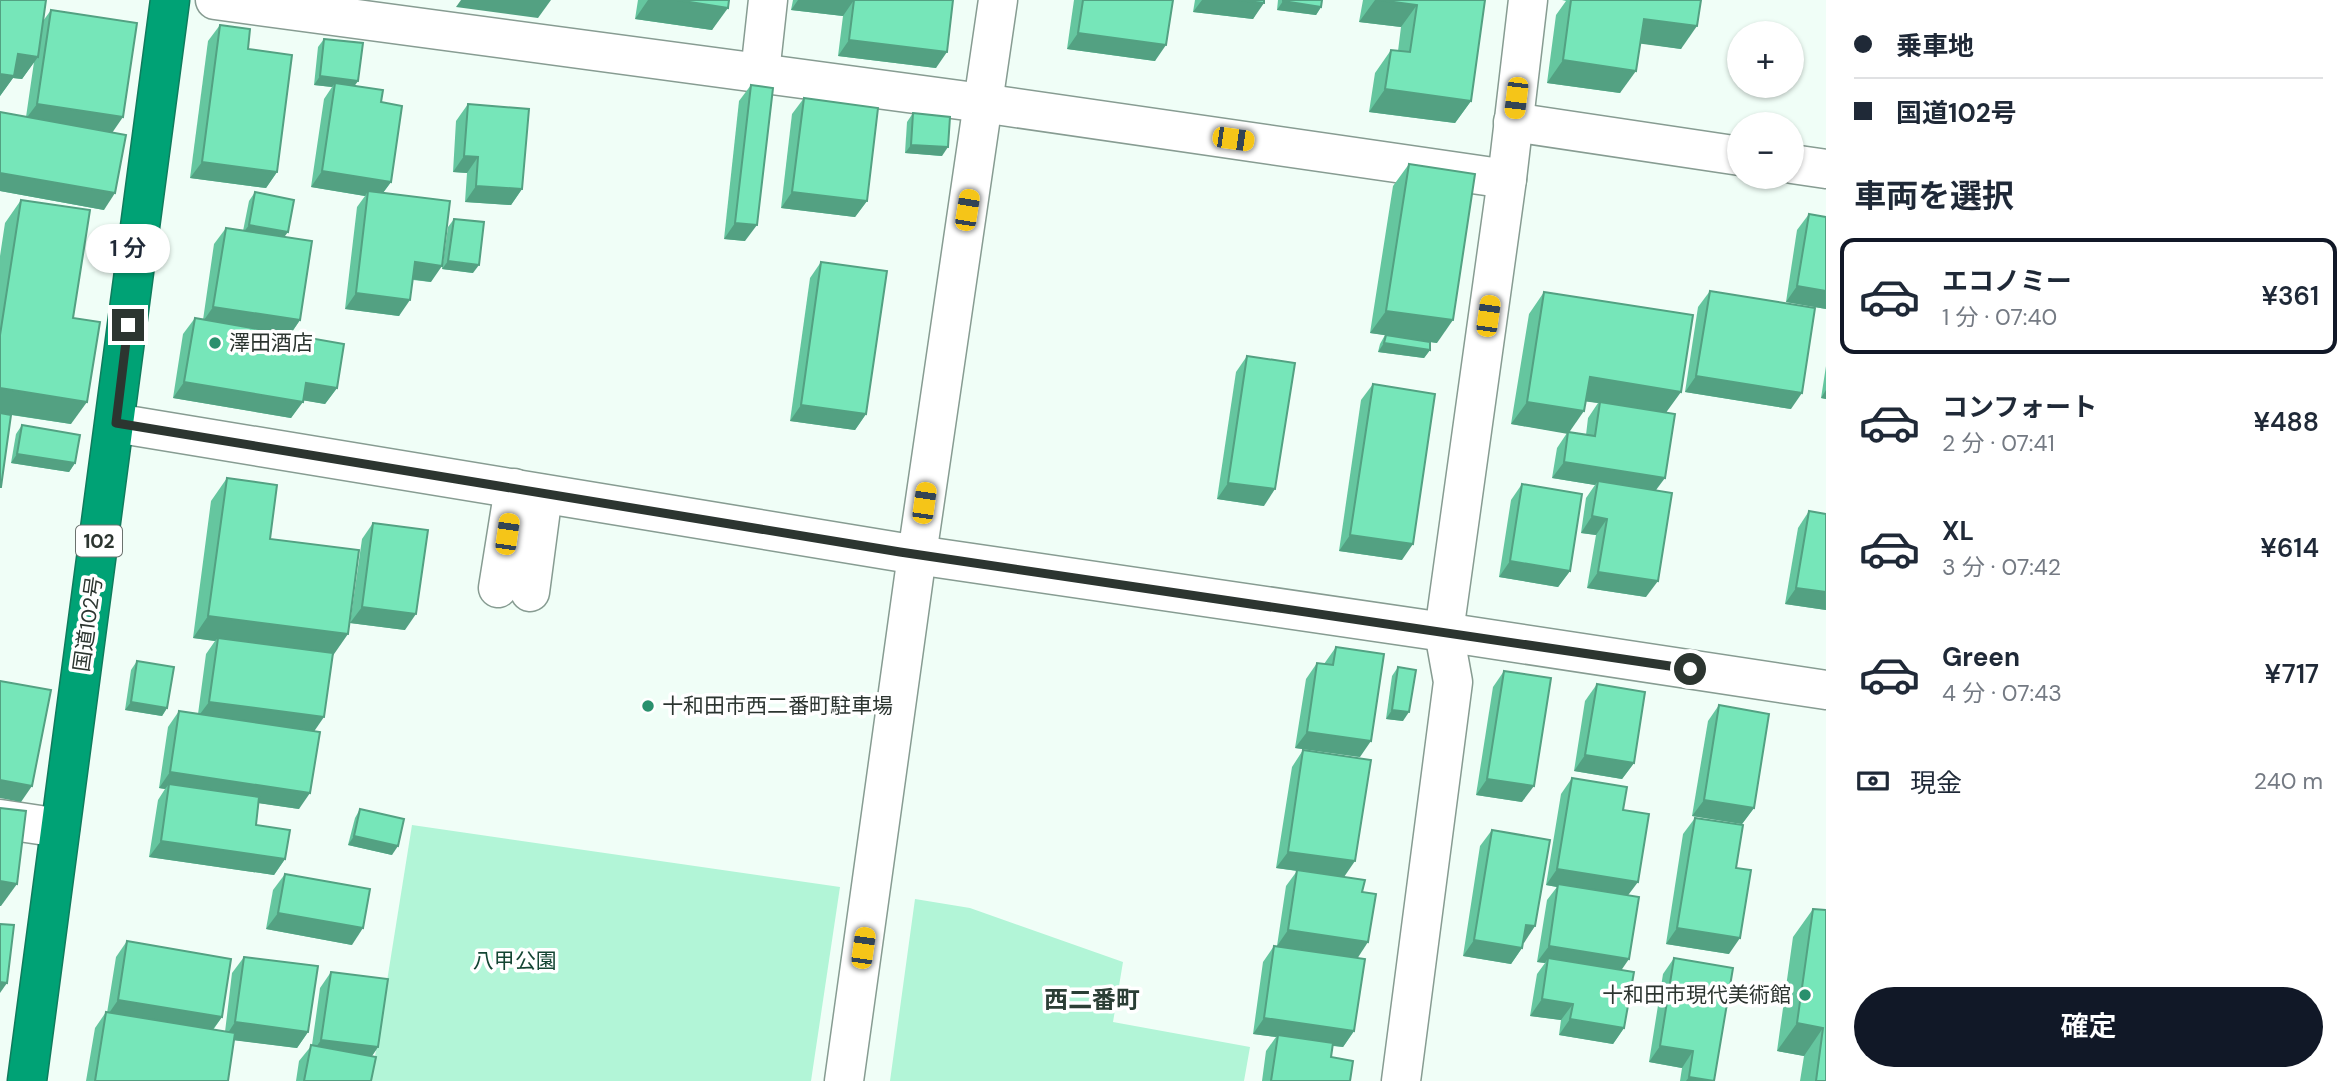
<!DOCTYPE html>
<html lang="ja">
<meta charset="utf-8">
<style>
:root{--surface:#fff;--page:#f2f2f3;--text:#1f2937;--muted:#747a83;--line:#e0e1e3;--accent:#111827}
body{margin:0;font-family:"DM Sans","Noto Sans JP",sans-serif;background:var(--page);color:var(--text);height:100vh;display:flex;flex-direction:column;font-size:26px;white-space:nowrap}
*{box-sizing:border-box;margin:0}
p{font-size:23px;color:var(--muted)}
.icon{flex:none;width:38px;height:38px;fill:none;stroke:currentColor;stroke-width:2;stroke-linecap:round;stroke-linejoin:round}
.map{position:relative;flex:1;overflow:hidden}
.details{display:flex;flex-direction:column;background:var(--surface);width:525px}
.details>*{flex:none}
.guide{display:grid;align-content:center;height:154px;padding:0 28px;background:var(--surface)}
.buttons{position:absolute;left:1727px;top:21px;display:grid;gap:14px}
.buttons a{display:grid;place-items:center;width:77px;height:77px;border-radius:50%;background:var(--surface);box-shadow:0 2px 5px #0004;font-size:35px}
.end{position:absolute;width:32px;height:32px;margin:-16px;border:9px solid #2c3530;background:#fff;box-shadow:0 0 0 4px #fff}
.from{border-radius:50%}
.bubble{position:absolute;height:49px;border-radius:24px;background:var(--surface);box-shadow:0 2px 5px #0004;font-size:23px;font-weight:600;line-height:49px;text-align:center}
.car{position:absolute;width:21px;height:42px;margin:-21px -10px;border-radius:9px;box-shadow:0 0 5px 2px #0007;background:linear-gradient(#f5c518 24%,#345 0 40%,#f5c518 0 76%,#345 0 86%,#f5c518 0)}
.guide b{display:flex;align-items:center;gap:24px;height:66px;font-size:26px}
.guide b+b{border-top:2px solid var(--line)}
.guide i{width:18px;height:18px;background:var(--text)}
ul{padding:0;list-style:none}
li{display:flex;align-items:center;gap:21px;height:116px;margin:0 14px 10px;padding:0 14px;border:4px solid transparent;border-radius:14px}
li div{flex:1}
li b{display:block;font-size:26px}
li em{font-style:normal;font-weight:600}
li.selected{border-color:var(--accent)}
li>.icon{width:63px;height:63px;stroke-width:1.5}
h2{padding:0 28px;font-size:32px;line-height:84px}
.pay{display:flex;align-items:center;gap:18px;height:77px;padding:0 28px;font-size:26px}
.pay p{margin-inline-start:auto}
.cta{display:flex;gap:14px;margin-top:auto;padding:14px 28px}
.cta a{flex:1;height:80px;border-radius:42px;background:var(--accent);color:#fff;font-size:28px;font-weight:600;line-height:80px;text-align:center}
main{display:flex;flex:1;min-height:0}
.map>svg:first-child{display:block}
</style>
<main>
<div class="map">
<svg width="1826" height="1081" viewBox="0 0 1826 1081">
<rect width="100%" height="100%" fill="#f0fef7"/>
<g fill="#b2f5d7">
<polygon points="412,825 840,887 811,1081 371,1081"/>
<polygon points="915,899 970,908 1123,962 1113,1022 1250,1047 1244,1081 890,1081"/>
</g>
<g fill="none" stroke-linecap="round" stroke-linejoin="round">
<defs>
<g id="minor">
<polyline points="215,0 982,103 1507,179"/>
<polyline points="760,73 768,0"/>
<polyline points="1513,122 1740,156"/>
<polyline points="1792,164 1826,169"/>
<polyline points="115,423 917,555 1444,632 1826,690"/>
<polyline points="498,588 514,488"/>
<polyline points="530,592 543,494"/>
<polyline points="0,819 60,828"/>
<polyline points="844,1081 917,555 998,0"/>
<polyline points="1401,1081 1453,682 1444,632 1507,179 1528,0"/>
</g>
<polyline id="highway" points="27,1081 170,0"/>
</defs>
<use href="#minor" stroke="#879c92" stroke-width="41"/>
<use href="#highway" stroke="#0f7c5d" stroke-width="41"/>
<use href="#minor" stroke="#fff" stroke-width="38"/>
<use href="#highway" stroke="#00a275" stroke-width="38"/>
</g>
<g fill="#65c69f" fill-rule="evenodd">
<polygon points="0,0 43,21 51,10 112,132 104,210 0,191 0,112 26,117 34,62 22,79 13,78 0,96"/>
<polygon points="638,0 729,0 712,30 635,19"/>
<polygon points="793,0 953,0 936,68 838,56 843,16 791,10"/>
<polygon points="1074,0 1173,0 1155,61 1067,49"/>
<polygon points="1195,0 1264,0 1253,19 1193,12"/>
<polygon points="1278,0 1322,0 1321,7 1316,15 1277,10"/>
<polygon points="1363,0 1485,0 1471,101 1455,123 1369,112 1375,73 1391,50 1398,51 1401,27 1359,22"/>
<polygon points="1562,0 1701,0 1681,49 1640,43 1620,93 1547,83 1556,15 1566,1"/>
<polygon points="220,25 248,49 277,172 266,188 190,178 208,41"/>
<polygon points="324,39 358,81 355,85 381,102 391,182 383,193 431,282 413,280 399,316 345,309 357,207 365,196 311,187 324,99 332,87 314,85 318,47"/>
<polygon points="751,85 745,241 724,239 739,101"/>
<polygon points="804,98 867,201 855,217 781,208 792,114"/>
<polygon points="468,104 522,189 511,205 465,202 467,173 453,172 456,121"/>
<polygon points="913,113 942,156 905,153 907,122"/>
<polygon points="1409,164 1437,343 1430,342 1430,350 1424,358 1378,352 1380,344 1385,335 1370,333 1393,186"/>
<polygon points="255,192 284,237 300,320 290,335 337,388 325,404 303,400 291,418 173,398 183,334 195,318 203,320 214,244 226,228 243,231 249,201"/>
<polygon points="21,200 73,318 71,424 11,415 0,488 0,256 5,223"/>
<polygon points="1809,214 1826,309 1786,302 1797,230"/>
<polygon points="454,219 473,273 442,269 448,227"/>
<polygon points="821,262 866,414 855,430 790,421 810,278"/>
<polygon points="1710,291 1791,409 1685,392 1698,307"/>
<path d="M1544 292 1667 412 1656 491 1646 597 1587 588 1596 535 1581 533 1586 498 1595 485 1552 478 1557 448 1567 433 1511 424 1529 314ZM1586 401 1598 403 1588 418 1586 435 1569 432Z"/>
<polygon points="1247,356 1264,506 1217,499 1236,372"/>
<polygon points="1826,366 1826,399 1821,398"/>
<polygon points="1373,384 1402,560 1339,551 1361,400"/>
<polygon points="22,425 75,463 69,472 11,463 16,434"/>
<polygon points="227,478 270,539 332,656 314,732 299,809 259,803 256,825 285,859 274,875 149,857 158,800 165,789 159,788 168,727 179,711 198,714 206,654 215,641 193,638 211,501"/>
<polygon points="1522,484 1570,571 1558,587 1499,577 1511,500"/>
<polygon points="1809,511 1826,514 1826,610 1785,604 1798,528"/>
<polygon points="373,523 405,630 350,623 362,539"/>
<polygon points="1336,647 1360,757 1295,748 1306,679 1317,663 1324,664"/>
<polygon points="137,661 167,708 162,716 125,710 131,670"/>
<polygon points="1398,667 1403,721 1386,719 1392,676"/>
<polygon points="1504,671 1522,802 1476,795 1493,687"/>
<polygon points="1597,684 1634,763 1622,779 1574,771 1585,701"/>
<polygon points="1719,705 1754,808 1742,824 1692,816 1708,721"/>
<polygon points="1303,750 1344,877 1362,892 1357,958 1354,1031 1343,1047 1333,1046 1331,1057 1350,1081 1262,1081 1266,1051 1276,1037 1253,1034 1263,962 1274,946 1277,946 1286,886 1297,871 1276,868 1292,767"/>
<polygon points="1572,778 1623,810 1628,895 1621,970 1624,1028 1613,1044 1559,1035 1561,1020 1530,1016 1537,974 1545,963 1537,962 1547,900 1557,887 1546,885 1561,794"/>
<polygon points="360,809 392,855 348,845 355,818"/>
<polygon points="1695,818 1736,868 1729,954 1666,944 1683,834"/>
<polygon points="1492,830 1535,926 1523,942 1522,948 1511,964 1463,956 1480,846"/>
<polygon points="285,874 352,945 266,929 273,890"/>
<polygon points="1813,909 1826,910 1826,1081 1800,1081 1804,1056 1777,1051 1793,937"/>
<polygon points="127,941 222,1017 213,1030 225,1032 232,973 244,957 308,1032 297,1048 234,1040 228,1081 86,1081 95,1028 106,1012 107,1013 116,957"/>
<polygon points="1674,958 1714,1081 1680,1081 1682,1068 1649,1062 1663,974"/>
<polygon points="331,972 378,1047 372,1056 371,1081 296,1081 299,1061 312,1045 320,988"/>
</g>
<g fill="#53a182">
<polygon points="461,0 551,0 538,18 456,7"/>
<polygon points="648,0 677,0 728,8 712,30 635,19"/>
<polygon points="798,0 854,0 843,16 791,10"/>
<polygon points="1202,0 1238,0 1264,3 1253,19 1193,12"/>
<polygon points="1375,0 1379,0 1417,5 1401,27 1359,22"/>
<polygon points="1283,1 1321,7 1316,15 1277,10"/>
<polygon points="1644,19 1697,26 1681,49 1628,42"/>
<polygon points="1078,33 1166,45 1155,61 1067,49"/>
<polygon points="849,40 947,52 936,68 838,56"/>
<polygon points="18,54 38,57 22,79 13,78 0,96 0,74"/>
<polygon points="1563,60 1636,71 1620,93 1547,83"/>
<polygon points="320,76 358,81 352,89 335,83 332,87 314,85"/>
<polygon points="1385,89 1471,101 1455,123 1369,112"/>
<polygon points="37,104 123,117 112,133 25,120"/>
<polygon points="911,145 948,147 942,156 905,153"/>
<polygon points="464,156 478,157 467,173 453,172"/>
<polygon points="202,162 277,172 266,188 190,178"/>
<polygon points="322,171 391,182 379,198 368,191 365,196 311,187"/>
<polygon points="0,173 115,193 104,210 0,191"/>
<polygon points="476,186 522,189 511,205 465,202"/>
<polygon points="792,192 867,201 855,217 781,208"/>
<polygon points="735,223 757,225 745,241 724,239"/>
<polygon points="249,225 288,232 282,240 243,233"/>
<polygon points="448,261 479,265 473,273 442,269"/>
<polygon points="415,262 442,266 431,282 403,278"/>
<polygon points="1797,286 1826,291 1826,309 1786,302"/>
<polygon points="356,293 410,300 399,316 345,309"/>
<polygon points="213,307 300,320 289,336 202,323"/>
<polygon points="1386,311 1453,320 1437,343 1370,333"/>
<polygon points="1384,343 1430,350 1424,358 1378,352"/>
<polygon points="1696,376 1802,393 1791,409 1685,392"/>
<polygon points="1590,377 1681,392 1665,414 1600,402 1598,403 1574,400"/>
<polygon points="184,382 303,402 291,418 173,398"/>
<polygon points="306,383 337,388 325,404 295,399"/>
<polygon points="0,388 87,402 71,424 0,413"/>
<polygon points="1826,390 1826,399 1821,398"/>
<polygon points="1527,402 1584,411 1568,434 1511,424"/>
<polygon points="801,405 866,414 855,430 790,421"/>
<polygon points="17,454 75,463 69,472 11,463"/>
<polygon points="1564,462 1665,478 1653,494 1598,481 1595,485 1552,478"/>
<polygon points="1228,483 1275,489 1264,506 1217,499"/>
<polygon points="1592,516 1607,519 1596,535 1581,533"/>
<polygon points="1350,535 1413,544 1402,560 1339,551"/>
<polygon points="1510,561 1570,571 1558,587 1499,577"/>
<polygon points="1598,572 1658,581 1646,597 1587,588"/>
<polygon points="1796,588 1826,592 1826,610 1785,604"/>
<polygon points="362,607 416,614 405,630 350,623"/>
<polygon points="208,616 348,634 332,657 218,638 215,641 193,638"/>
<polygon points="131,702 167,708 162,716 125,710"/>
<polygon points="209,702 324,717 313,733 197,718"/>
<polygon points="1392,710 1409,712 1403,721 1386,719"/>
<polygon points="1307,732 1371,741 1360,757 1295,748"/>
<polygon points="1585,755 1634,763 1622,779 1574,771"/>
<polygon points="170,772 310,793 299,809 168,790 169,784 165,789 159,788"/>
<polygon points="1487,779 1534,786 1522,802 1476,795"/>
<polygon points="0,780 32,786 21,802 0,798"/>
<polygon points="1704,800 1754,808 1742,824 1692,816"/>
<polygon points="354,836 398,846 392,855 348,845"/>
<polygon points="161,841 285,859 274,875 149,857"/>
<polygon points="1288,852 1355,861 1344,877 1276,868"/>
<polygon points="1557,869 1638,882 1626,898 1558,884 1557,887 1546,885"/>
<polygon points="0,881 17,884 1,906 0,906"/>
<polygon points="278,913 363,928 352,945 266,929"/>
<polygon points="1526,925 1535,926 1524,943 1515,942"/>
<polygon points="1677,928 1740,938 1729,954 1666,944"/>
<polygon points="1288,930 1368,942 1357,959 1277,946"/>
<polygon points="1474,940 1522,948 1511,964 1463,956"/>
<polygon points="1549,946 1629,959 1618,975 1548,958 1545,963 1537,962"/>
<polygon points="0,982 7,983 0,993"/>
<polygon points="1542,999 1573,1004 1561,1020 1530,1016"/>
<polygon points="118,1000 222,1017 210,1033 107,1016"/>
<polygon points="1264,1018 1354,1031 1343,1047 1277,1038 1278,1035 1276,1037 1253,1034"/>
<polygon points="1570,1019 1624,1028 1613,1044 1559,1035"/>
<polygon points="235,1022 308,1032 297,1048 224,1039"/>
<polygon points="1797,1023 1823,1028 1804,1056 1777,1051"/>
<polygon points="321,1040 378,1047 367,1063 310,1056"/>
<polygon points="1660,1046 1693,1051 1682,1068 1649,1062"/>
<polygon points="1689,1077 1712,1081 1686,1081"/>
</g>
<g fill="#76e6b9" stroke="#53a182" stroke-width="2">
<polygon points="0,0 46,0 38,57 18,54 14,76 0,74"/>
<polygon points="677,0 729,0 728,8"/>
<polygon points="852,0 953,0 947,52 849,40 854,0"/>
<polygon points="1083,0 1173,0 1166,45 1078,33"/>
<polygon points="1238,0 1264,0 1264,3"/>
<polygon points="1283,0 1322,0 1321,7 1283,1"/>
<polygon points="1379,0 1485,0 1471,101 1385,89 1391,50 1410,52 1417,5"/>
<polygon points="1571,0 1701,0 1697,26 1644,19 1636,71 1563,60"/>
<polygon points="51,10 137,23 123,117 37,104"/>
<polygon points="220,25 250,29 248,49 292,55 277,172 202,162"/>
<polygon points="324,39 363,43 358,81 320,76"/>
<polygon points="335,83 383,90 381,102 402,106 391,182 322,171"/>
<polygon points="751,85 773,88 757,225 735,223"/>
<polygon points="804,98 878,108 867,201 792,192"/>
<polygon points="468,104 529,109 522,189 476,186 478,157 464,156"/>
<polygon points="0,112 126,135 115,193 0,173"/>
<polygon points="913,113 950,117 948,147 911,145"/>
<polygon points="1409,164 1475,174 1453,320 1386,311"/>
<polygon points="368,191 450,201 442,266 415,262 410,300 356,293"/>
<polygon points="255,192 294,200 288,232 249,225"/>
<polygon points="21,200 90,210 73,318 100,322 87,402 0,388 0,335"/>
<polygon points="1809,214 1826,217 1826,291 1797,286"/>
<polygon points="454,219 484,222 479,265 448,261"/>
<polygon points="226,228 312,241 300,320 213,307"/>
<polygon points="821,262 887,271 866,414 801,405"/>
<polygon points="1710,291 1815,308 1802,393 1696,376"/>
<polygon points="1544,292 1693,315 1681,392 1590,377 1584,411 1527,402"/>
<polygon points="195,318 344,344 337,388 306,383 303,402 184,382"/>
<polygon points="1386,335 1430,342 1430,350 1384,343"/>
<polygon points="1247,356 1295,363 1275,489 1228,483"/>
<polygon points="1373,384 1435,394 1413,544 1350,535"/>
<polygon points="1600,402 1675,414 1665,478 1564,462 1568,432 1595,436"/>
<polygon points="0,413 11,415 1,487 0,487"/>
<polygon points="22,425 80,435 75,463 17,454"/>
<polygon points="227,478 277,485 270,539 359,550 348,634 208,616"/>
<polygon points="1598,481 1672,493 1658,581 1598,572 1607,519 1592,516"/>
<polygon points="1522,484 1582,494 1570,571 1510,561"/>
<polygon points="1809,511 1826,514 1826,592 1796,588"/>
<polygon points="373,523 428,530 416,614 362,607"/>
<polygon points="218,638 333,653 324,717 209,702"/>
<polygon points="1336,647 1384,654 1371,741 1307,732 1317,663 1333,665"/>
<polygon points="137,661 174,667 167,708 131,702"/>
<polygon points="1398,667 1416,670 1409,712 1392,710"/>
<polygon points="1504,671 1551,678 1534,786 1487,779"/>
<polygon points="0,681 51,690 32,786 0,780"/>
<polygon points="1597,684 1645,692 1634,763 1585,755"/>
<polygon points="1719,705 1769,714 1754,808 1704,800"/>
<polygon points="179,711 320,732 310,793 170,772"/>
<polygon points="1303,750 1371,760 1355,861 1288,852"/>
<polygon points="1572,778 1627,787 1623,810 1649,814 1638,882 1557,869"/>
<polygon points="169,784 259,797 256,825 290,830 285,859 161,841"/>
<polygon points="0,808 26,811 17,884 0,881"/>
<polygon points="360,809 404,819 398,846 354,836"/>
<polygon points="1695,818 1743,825 1736,868 1751,870 1740,938 1677,928"/>
<polygon points="1492,830 1550,840 1535,926 1526,925 1522,948 1474,940"/>
<polygon points="1297,870 1365,880 1362,892 1376,894 1368,942 1288,930"/>
<polygon points="285,874 370,889 363,928 278,913"/>
<polygon points="1558,884 1639,897 1629,959 1549,946"/>
<polygon points="1813,909 1826,910 1826,1081 1816,1081 1823,1028 1797,1023"/>
<polygon points="0,924 14,925 7,983 0,982"/>
<polygon points="127,941 231,959 222,1017 118,1000"/>
<polygon points="1274,946 1365,959 1354,1031 1264,1018"/>
<polygon points="244,957 318,966 308,1032 235,1022"/>
<polygon points="1548,958 1634,972 1624,1028 1570,1019 1573,1004 1542,999"/>
<polygon points="1674,958 1733,968 1714,1081 1689,1077 1693,1051 1660,1046"/>
<polygon points="331,972 388,979 378,1047 321,1040"/>
<polygon points="106,1012 235,1033 228,1081 95,1081"/>
<polygon points="1278,1035 1333,1043 1331,1057 1353,1061 1350,1081 1271,1081"/>
<polygon points="311,1045 376,1057 371,1081 304,1081"/>
</g>
<g fill="none" stroke-linecap="round" stroke-linejoin="round">
<polyline stroke="#2c3530" stroke-width="9" points="128,325 116,423 900,552 1690,669"/>
</g>
<g fill="#2a906d" stroke="#fff" stroke-width="2.5">
<circle cx="215" cy="343" r="7"/>
<circle cx="648" cy="706" r="7"/>
<circle cx="1805" cy="995" r="7"/>
</g>
<g text-anchor="middle" stroke-width="7" stroke-linejoin="round" paint-order="stroke">
<rect fill="#fff" stroke="#6b726e" stroke-width="2" x="76" y="525.5" width="46" height="31" rx="5"/>
<g font-size="19" font-weight="bold" fill="#2c3530">
<text x="99" y="548">102</text>
</g>
<g font-size="21" fill="#2c3530" stroke="#fff" text-anchor="start">
<text x="229" y="350">澤田酒店</text>
<text x="662" y="713">十和田市西二番町駐車場</text>
<text x="1791" y="1002" text-anchor="end">十和田市現代美術館</text>
</g>
<g font-size="21" fill="#2c3530" stroke="#fff">
<text transform="translate(88 624) rotate(-82)" y="7">国道102号</text>
</g>
<g font-size="21" fill="#144533" stroke="#fff">
<text x="515" y="968">八甲公園</text>
</g>
<g font-size="24" font-weight="bold" fill="#2b3e35" stroke="#fff">
<text x="1092" y="1008">西二番町</text>
</g>
</g>
</svg>
<div class="buttons">
<a>+</a>
<a>−</a>
</div>
<i class="end from" style="left:1690px;top:669px"></i>
<i class="end" style="left:128px;top:325px"></i>
<div class="bubble" style="left:86px;top:224px;width:84px">1 分</div>
<i class="car" style="left:1516px;top:98px;rotate:187deg"></i>
<i class="car" style="left:1233px;top:139px;rotate:98deg"></i>
<i class="car" style="left:967px;top:210px;rotate:9deg"></i>
<i class="car" style="left:1488px;top:316px;rotate:8deg"></i>
<i class="car" style="left:924px;top:503px;rotate:8deg"></i>
<i class="car" style="left:507px;top:534px;rotate:8deg"></i>
<i class="car" style="left:863px;top:948px;rotate:8deg"></i>
</div>
<section class="details">
<div class="guide">
<b><i class="from"></i>乗車地</b>
<b><i></i>国道102号</b>
</div>
<h2>車両を選択</h2>
<ul>
<li class="selected"><svg class="icon" aria-label="car" viewBox="0 0 24 24"><path d="M5 17H2v-5l4-1 3-4h7l3 4 3 1v5h-3M9 17h6M6 11h13"/><circle cx="7" cy="17" r="2"/><circle cx="17" cy="17" r="2"/></svg><div><b>エコノミー</b><p>1 分 · 07:40</p></div><em>¥361</em></li>
<li><svg class="icon" aria-label="car" viewBox="0 0 24 24"><path d="M5 17H2v-5l4-1 3-4h7l3 4 3 1v5h-3M9 17h6M6 11h13"/><circle cx="7" cy="17" r="2"/><circle cx="17" cy="17" r="2"/></svg><div><b>コンフォート</b><p>2 分 · 07:41</p></div><em>¥488</em></li>
<li><svg class="icon" aria-label="car" viewBox="0 0 24 24"><path d="M5 17H2v-5l4-1 3-4h7l3 4 3 1v5h-3M9 17h6M6 11h13"/><circle cx="7" cy="17" r="2"/><circle cx="17" cy="17" r="2"/></svg><div><b>XL</b><p>3 分 · 07:42</p></div><em>¥614</em></li>
<li><svg class="icon" aria-label="car" viewBox="0 0 24 24"><path d="M5 17H2v-5l4-1 3-4h7l3 4 3 1v5h-3M9 17h6M6 11h13"/><circle cx="7" cy="17" r="2"/><circle cx="17" cy="17" r="2"/></svg><div><b>Green</b><p>4 分 · 07:43</p></div><em>¥717</em></li>
</ul>
<div class="pay"><svg class="icon" aria-label="cash" viewBox="0 0 24 24"><path d="M3 7h18v10H3z"/><circle cx="12" cy="12" r="2"/></svg>現金<p>240 m</p></div>
<div class="cta"><a>確定</a></div>
</section>
</main>
